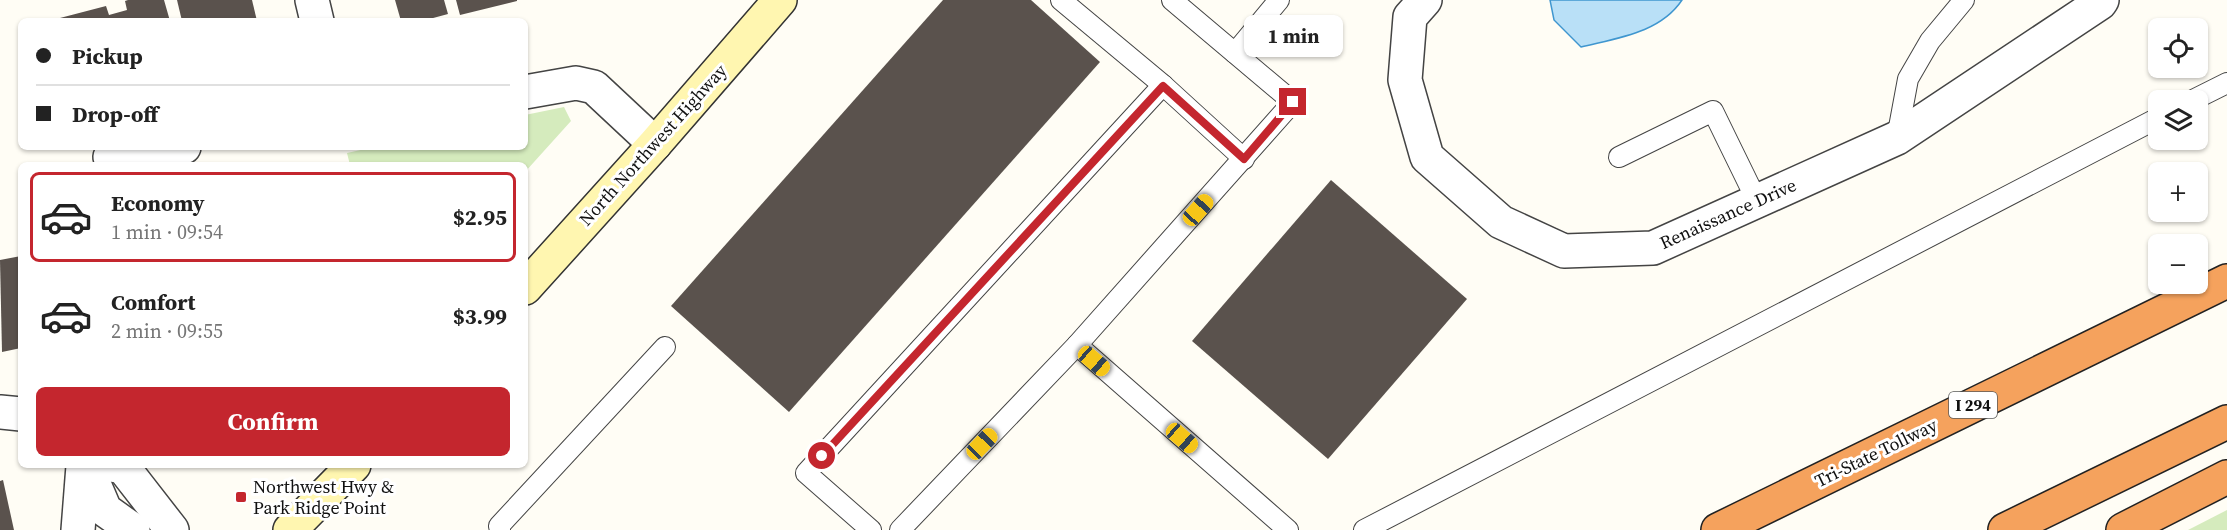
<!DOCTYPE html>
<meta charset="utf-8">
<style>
:root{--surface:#fff;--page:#f2f2f2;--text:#222;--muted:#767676;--line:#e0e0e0;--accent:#c4262e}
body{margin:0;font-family:"Source Serif 4",serif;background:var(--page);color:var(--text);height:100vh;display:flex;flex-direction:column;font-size:22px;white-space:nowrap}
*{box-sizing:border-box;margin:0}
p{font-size:20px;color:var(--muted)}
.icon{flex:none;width:33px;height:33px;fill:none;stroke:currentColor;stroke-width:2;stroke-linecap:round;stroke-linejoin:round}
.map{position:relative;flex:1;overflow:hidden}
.drawer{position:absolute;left:18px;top:162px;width:510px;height:306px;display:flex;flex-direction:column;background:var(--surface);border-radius:9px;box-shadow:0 2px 4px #0004}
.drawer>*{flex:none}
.banner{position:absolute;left:18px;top:18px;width:510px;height:132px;border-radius:9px;box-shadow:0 2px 4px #0004;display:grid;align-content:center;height:132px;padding:0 18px;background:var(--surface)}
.tools{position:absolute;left:2148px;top:18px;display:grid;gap:12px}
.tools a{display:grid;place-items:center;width:60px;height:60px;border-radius:9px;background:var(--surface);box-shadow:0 2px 4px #0004;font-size:30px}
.end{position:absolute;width:27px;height:27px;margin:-14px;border:8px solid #c4262e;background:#fff;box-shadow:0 0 0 3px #fff}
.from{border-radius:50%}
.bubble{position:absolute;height:42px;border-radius:9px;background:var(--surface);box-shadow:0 2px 4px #0004;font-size:20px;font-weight:700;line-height:42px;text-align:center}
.car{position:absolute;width:18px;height:36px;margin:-18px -9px;border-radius:8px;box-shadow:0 0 4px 2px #0007;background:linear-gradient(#f5c518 24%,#345 0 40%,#f5c518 0 76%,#345 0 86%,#f5c518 0)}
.banner b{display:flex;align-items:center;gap:21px;height:57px;font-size:22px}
.banner b+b{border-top:2px solid var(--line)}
.banner i{width:15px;height:15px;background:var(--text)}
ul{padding:10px 0 0;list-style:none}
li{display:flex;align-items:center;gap:18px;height:90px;margin:0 12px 9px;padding:0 6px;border:3px solid transparent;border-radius:9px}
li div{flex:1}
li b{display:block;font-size:22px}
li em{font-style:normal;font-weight:700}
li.current{border-color:var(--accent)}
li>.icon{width:54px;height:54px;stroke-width:1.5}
.primary-button{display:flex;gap:12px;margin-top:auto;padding:12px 18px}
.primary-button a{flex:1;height:69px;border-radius:9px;background:var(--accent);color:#fff;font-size:24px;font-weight:700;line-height:69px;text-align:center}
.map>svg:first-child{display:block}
</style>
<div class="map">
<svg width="2227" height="530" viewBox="0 0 2227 530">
<rect width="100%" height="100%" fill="#fffdf5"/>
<g fill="#d5ebbd">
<polygon points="564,107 571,121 525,172 525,165 350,165 347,153 374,147 525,147 525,115"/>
<polygon points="2227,510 2227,530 2188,530"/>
</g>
<path fill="#b9e0f7" stroke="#3f96cf" stroke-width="1.5" d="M1550 0H1682C1660 33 1617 38 1581 47L1554 20Z"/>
<g fill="#5a524d">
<polygon points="128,0 164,0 170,21 61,21 60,18 106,6 109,15 127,10 125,1"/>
<polygon points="177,0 252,0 257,21 182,21"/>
<polygon points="395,0 444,0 448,14 422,21 401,21"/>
<polygon points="456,0 517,0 517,1 460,15"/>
<polygon points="943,0 1031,0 1100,62 789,412 671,306"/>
<polygon points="1331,180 1467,299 1328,459 1192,341"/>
<polygon points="21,256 21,348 2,352 0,260"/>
<polygon points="3,480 14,530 0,530 0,481"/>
</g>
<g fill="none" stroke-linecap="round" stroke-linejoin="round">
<defs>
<g id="lane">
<polyline points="1061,0 1163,85"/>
<polyline points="1172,0 1293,102 1077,345 1288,530"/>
<polyline points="1235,53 1279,0"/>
<polyline points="2193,100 2227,83"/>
<polyline points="1897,138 1908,79 1930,41 1964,0"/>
<polyline points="1619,157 1713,111 1757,201"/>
<polyline points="500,530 499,526 665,347"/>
<polyline points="871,530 806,473 1163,85 1244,159"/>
<polyline points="900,530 1077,345"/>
<polyline points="1364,530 2158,118"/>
</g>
<g id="street">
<polyline points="312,0 317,21"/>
<polyline points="1425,0 1410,17 1405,80 1427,157 1501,222 1564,251 1653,248 1897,138 2100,3 2102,0"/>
<polyline points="525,92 576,83 594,87 655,144"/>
<polyline points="110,157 184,147"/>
<polyline points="0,412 21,414"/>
<polyline points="86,465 105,510 133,530"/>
<polyline points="111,465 123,467 172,530"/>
<polyline points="78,530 83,466"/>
</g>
<g id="secondary">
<polyline points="525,288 655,144 780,0"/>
<polyline points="290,530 354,465"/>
</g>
<g id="highway">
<polyline points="1718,530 2227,281"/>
<polyline points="2005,530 2227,422"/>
<polyline points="2123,530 2227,477"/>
</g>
</defs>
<use href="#lane" stroke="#444" stroke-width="22"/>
<use href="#street" stroke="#444" stroke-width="36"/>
<use href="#secondary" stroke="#333" stroke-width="36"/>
<use href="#highway" stroke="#222" stroke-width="36"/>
<use href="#lane" stroke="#fff" stroke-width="20"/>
<use href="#street" stroke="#fff" stroke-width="33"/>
<use href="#secondary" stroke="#fff6b0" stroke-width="33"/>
<use href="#highway" stroke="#f5a25d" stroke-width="33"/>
</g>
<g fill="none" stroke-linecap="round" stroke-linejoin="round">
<polyline stroke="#c4262e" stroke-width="8" points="822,456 1163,86 1244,159 1293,102"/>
</g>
<rect fill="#c4262e" stroke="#fff" stroke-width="2" x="235" y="491" width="12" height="12" rx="3"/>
<g text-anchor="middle" stroke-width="6" stroke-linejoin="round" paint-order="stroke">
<rect fill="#fff" stroke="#585858" stroke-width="1.5" x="1949" y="392" width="48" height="26" rx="4.5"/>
<g font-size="16" font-weight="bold" fill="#111">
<text x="1973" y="411">I 294</text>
</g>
<g font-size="18" fill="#111" stroke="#fff">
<text transform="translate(653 145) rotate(-48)" y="6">North Northwest Highway</text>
<text transform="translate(1728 214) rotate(-24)" y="6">Renaissance Drive</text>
<text transform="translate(1876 453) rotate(-26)" y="6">Tri-State Tollway</text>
</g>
<g font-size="18" fill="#111" stroke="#fff" text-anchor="start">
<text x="253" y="493">Northwest Hwy &amp;<tspan x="253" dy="21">Park Ridge Point</tspan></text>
</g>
</g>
</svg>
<div class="tools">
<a><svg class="icon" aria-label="locate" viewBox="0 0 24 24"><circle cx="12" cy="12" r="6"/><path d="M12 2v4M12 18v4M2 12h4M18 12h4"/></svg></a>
<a><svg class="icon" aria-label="layers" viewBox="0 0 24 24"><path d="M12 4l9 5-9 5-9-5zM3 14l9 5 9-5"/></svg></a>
<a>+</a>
<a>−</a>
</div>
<i class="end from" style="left:822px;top:456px"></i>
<i class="end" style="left:1293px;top:102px"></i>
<div class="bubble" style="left:1244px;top:15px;width:99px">1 min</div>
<i class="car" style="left:1198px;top:210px;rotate:42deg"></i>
<i class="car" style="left:1094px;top:361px;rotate:131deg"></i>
<i class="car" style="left:1182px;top:438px;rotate:131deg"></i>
<i class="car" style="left:982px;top:444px;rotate:44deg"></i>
<div class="banner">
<b><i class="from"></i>Pickup</b>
<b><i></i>Drop-off</b>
</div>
<section class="drawer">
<ul>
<li class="current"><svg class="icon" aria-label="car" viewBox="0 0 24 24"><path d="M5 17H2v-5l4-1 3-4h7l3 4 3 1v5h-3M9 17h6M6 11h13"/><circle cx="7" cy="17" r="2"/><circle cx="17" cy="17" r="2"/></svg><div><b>Economy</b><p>1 min · 09:54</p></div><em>$2.95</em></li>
<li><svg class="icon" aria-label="car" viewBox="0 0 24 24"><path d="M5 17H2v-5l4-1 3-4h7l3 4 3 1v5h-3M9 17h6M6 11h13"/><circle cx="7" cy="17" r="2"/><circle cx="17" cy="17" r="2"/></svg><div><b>Comfort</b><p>2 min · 09:55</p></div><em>$3.99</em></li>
</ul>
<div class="primary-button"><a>Confirm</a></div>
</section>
</div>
